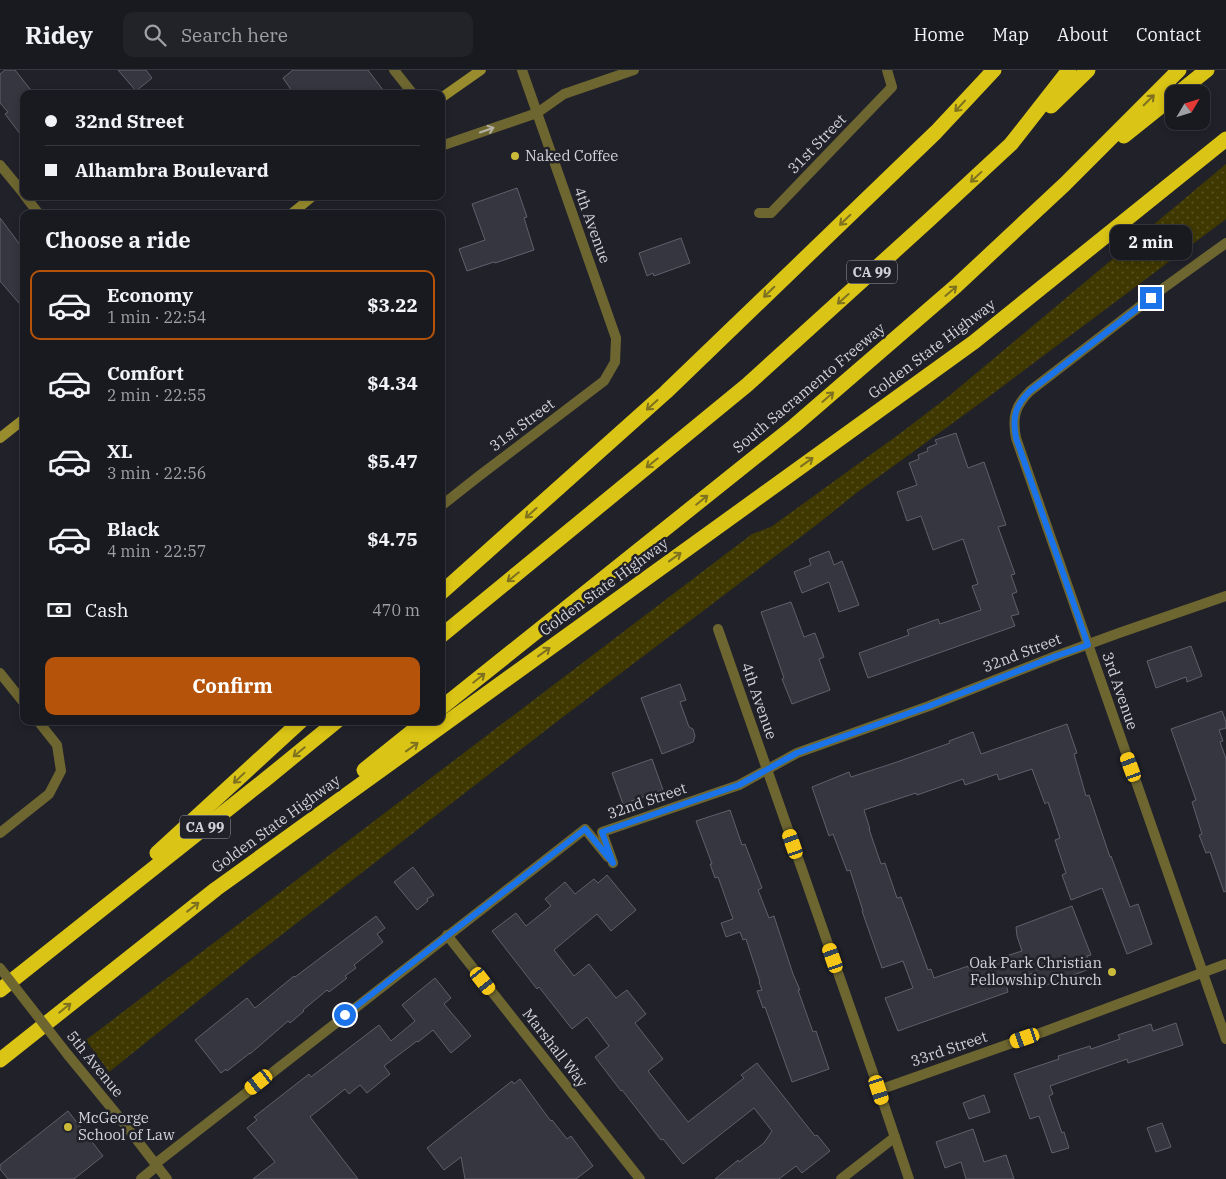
<!DOCTYPE html>
<meta charset="utf-8">
<style>
:root{--surface:#191920;--page:#222229;--text:#f1f3f6;--muted:#9fa0a5;--line:#37383e;--accent:#b45309}
body{margin:0;font-family:"IBM Plex Serif",serif;background:var(--page);color:var(--text);height:100vh;display:flex;flex-direction:column;font-size:19px;white-space:nowrap}
*{box-sizing:border-box;margin:0}
p{font-size:16px;color:var(--muted)}
.icon{flex:none;width:28px;height:28px;fill:none;stroke:currentColor;stroke-width:2;stroke-linecap:round;stroke-linejoin:round}
.map{position:relative;flex:1;overflow:hidden}
.sheet{position:absolute;left:20px;top:140px;width:425px;height:515px;display:flex;flex-direction:column;background:var(--surface);border-radius:10px;box-shadow:0 2px 8px #0003,0 0 0 1px var(--line)}
.sheet>*{flex:none}
.hud{position:absolute;left:20px;top:20px;width:425px;height:110px;border-radius:10px;box-shadow:0 2px 8px #0003,0 0 0 1px var(--line);display:grid;align-content:center;height:110px;padding:0 25px;background:var(--surface)}
.needle{width:32px;rotate:52deg}
.buttons{position:absolute;left:1165px;top:15px;display:grid;gap:10px}
.buttons a{display:grid;place-items:center;width:45px;height:45px;border-radius:10px;background:var(--surface);box-shadow:0 2px 8px #0003,0 0 0 1px var(--line);font-size:25px}
.end{position:absolute;width:22px;height:22px;margin:-11px;border:6px solid #1a73e8;background:#fff;box-shadow:0 0 0 2px #fff}
.from{border-radius:50%}
.bubble{position:absolute;height:35px;border-radius:10px;background:var(--surface);box-shadow:0 2px 8px #0003,0 0 0 1px var(--line);font-size:16px;font-weight:700;line-height:35px;text-align:center}
.car{position:absolute;width:15px;height:30px;margin:-15px -8px;border-radius:6px;box-shadow:0 0 4px 1px #0007;background:linear-gradient(#f5c518 24%,#345 0 40%,#f5c518 0 76%,#345 0 86%,#f5c518 0)}
.hud b{display:flex;align-items:center;gap:18px;height:48px;font-size:19px}
.hud b+b{border-top:1px solid var(--line)}
.hud i{width:12px;height:12px;background:var(--text)}
ul{padding:0;list-style:none}
li{display:flex;align-items:center;gap:15px;height:70px;margin:0 10px 8px;padding:0 15px;border:2px solid transparent;border-radius:10px}
li div{flex:1}
li b{display:block;font-size:19px}
li em{font-style:normal;font-weight:700}
li.on{border-color:var(--accent)}
li>.icon{width:45px;height:45px;stroke-width:1.5}
h2{padding:0 25px;font-size:22px;line-height:60px}
.pay{display:flex;align-items:center;gap:12px;height:55px;padding:0 25px;font-size:19px}
.pay p{margin-inline-start:auto}
.button{display:flex;gap:10px;margin-top:auto;padding:10px 25px}
.button a{flex:1;height:58px;border-radius:10px;background:var(--accent);color:#fff;font-size:20px;font-weight:700;line-height:58px;text-align:center}
header{display:flex;align-items:center;gap:30px;box-sizing:border-box;height:70px;padding:0 25px;background:var(--surface);border-bottom:1px solid var(--line)}
header strong{font-size:24px}
nav{display:flex;gap:28px;margin-inline-start:auto;font-size:18px}
.search{width:350px;height:45px;background:var(--page);display:flex;align-items:center;gap:12px;box-sizing:border-box;padding:0 18px;border-radius:10px;color:var(--muted);font-size:19px}
.map>svg:first-child{display:block}
</style>
<header>
<strong>Ridey</strong>
<div class="search"><svg class="icon" aria-label="search" viewBox="0 0 24 24"><circle cx="10" cy="10" r="6"/><path d="M15 15l6 6"/></svg>Search here</div>
<nav><a>Home</a><a>Map</a><a>About</a><a>Contact</a></nav>
</header>
<div class="map">
<svg width="1226" height="1109" viewBox="0 0 1226 1109">
<defs>
<pattern id="grass-dots" width="8" height="8" patternUnits="userSpaceOnUse" patternTransform="scale(1.25)"><rect width="8" height="8" fill="#3f3801"/><path d="M2 2h.1M6 6h.1" fill="none" stroke="#5a5425" stroke-width="1.8" stroke-linecap="round"/></pattern>
</defs>
<rect width="100%" height="100%" fill="#21212a"/>
<polygon fill="url(#grass-dots)" points="1226,94 1226,149 979,334 859,421 815,456 559,650 244,894 109,1002 86,970 752,464 771,457 902,362 949,326"/>
<g fill="#363641" stroke="#60606c">
<polygon points="5,0 15,0 34,24 24,24 24,69 5,44 8,42 0,33 0,4"/>
<polygon points="118,0 146,0 152,8 136,21"/>
<polygon points="293,0 368,0 386,24 294,24 283,8"/>
<polygon points="517,118 527,147 524,148 534,180 495,193 494,192 467,201 459,179 485,170 472,134"/>
<polygon points="0,148 24,180 24,239 0,211"/>
<polygon points="681,168 690,193 654,206 653,203 647,206 639,183"/>
<polygon points="956,363 968,398 984,392 1006,455 998,457 1015,504 1011,505 1017,522 1012,524 1019,544 1011,546 1015,556 868,608 859,583 909,565 907,560 938,549 940,554 981,540 972,516 978,514 963,469 933,480 921,446 907,451 897,422 917,415 909,393 919,389 918,385 928,381 927,378 937,374 935,370"/>
<polygon points="829,481 834,495 842,491 859,535 839,542 829,512 802,523 794,502 811,495 809,489"/>
<polygon points="791,532 804,567 815,563 824,587 819,589 830,620 792,634 782,609 784,608 761,542"/>
<polygon points="1191,576 1202,606 1187,612 1186,607 1156,618 1147,591"/>
<polygon points="680,614 686,630 680,632 689,657 693,659 695,666 693,672 662,684 641,628"/>
<polygon points="1222,641 1226,652 1226,658 1219,660 1223,671 1220,672 1226,689 1226,821 1224,822 1210,782 1206,783 1199,765 1202,764 1192,732 1196,730 1171,659"/>
<polygon points="1067,654 1077,683 1074,684 1086,726 1089,725 1110,787 1111,786 1130,837 1138,834 1152,874 1127,884 1102,818 1071,830 1062,805 1066,803 1055,770 1060,768 1048,732 1045,734 1032,699 999,710 997,704 965,715 963,709 917,725 916,723 864,740 870,759 869,759 881,794 885,793 897,828 901,827 928,900 931,899 934,908 968,896 968,898 1022,881 1017,866 1016,857 1072,836 1091,885 1087,886 1092,898 1039,918 1033,903 1006,914 1008,922 898,961 885,928 913,918 903,891 882,898 862,841 863,841 850,800 847,801 833,764 829,766 812,717 849,702 851,707 897,692 950,673 949,671 973,662 981,684"/>
<polygon points="652,689 663,720 623,734 612,703"/>
<polygon points="730,740 742,775 745,774 762,818 758,820 769,848 774,846 793,904 800,920 798,920 813,962 816,961 829,999 792,1012 765,937 763,938 757,921 762,920 759,912 760,912 746,869 743,870 740,862 726,867 721,853 733,849 718,807 715,808 710,794 712,794 696,751"/>
<polygon points="413,797 434,825 427,829 428,831 417,840 394,812"/>
<polygon points="607,805 636,840 611,861 597,844 554,880 574,906 589,894 616,928 627,920 646,944 635,953 663,989 648,1001 688,1052 744,1008 741,1005 757,993 815,1066 817,1065 830,1081 802,1103 796,1096 779,1109 715,1109 738,1090 739,1092 764,1073 772,1061 754,1038 683,1094 663,1069 661,1070 622,1020 621,1021 595,987 609,976 587,947 572,959 539,917 537,919 492,861 516,843 526,856 551,836 545,829 565,812 575,824 594,809 598,813"/>
<polygon points="376,846 385,858 377,864 383,872 354,895 356,898 345,906 347,908 329,922 327,920 303,940 304,941 290,953 288,951 250,984 250,983 227,1001 226,999 221,1003 195,970 247,928 255,938 294,906 295,907"/>
<polygon points="435,908 451,928 444,934 471,966 451,983 433,960 418,972 417,971 384,996 390,1004 367,1023 360,1015 349,1024 345,1019 310,1047 358,1109 253,1109 275,1092 247,1058 257,1050 254,1047 309,1004 311,1007 379,955 391,971 415,951 402,935"/>
<polygon points="1176,953 1183,975 1128,993 1127,989 1050,1016 1053,1024 1049,1026 1062,1063 1064,1062 1069,1078 1052,1083 1039,1046 1030,1049 1014,1004 1059,989 1058,986 1090,976 1091,979 1120,969 1118,965 1151,954 1153,961"/>
<polygon points="520,1009 547,1046 551,1051 552,1050 567,1069 571,1066 593,1096 576,1109 465,1109 461,1087 444,1100 427,1078 512,1011 514,1014"/>
<polygon points="984,1025 990,1042 969,1049 963,1033"/>
<polygon points="68,1041 103,1086 74,1109 8,1109 0,1099 0,1095"/>
<polygon points="1162,1053 1171,1077 1156,1082 1147,1058"/>
<polygon points="973,1059 984,1092 1006,1085 1014,1109 966,1109 961,1092 945,1098 936,1072"/>
</g>
<g fill="none" stroke-linecap="round" stroke-linejoin="round">
<g stroke="#6e6630" stroke-width="10">
<polyline points="394,0 413,24"/>
<polyline points="441,76 537,43 564,24 634,0"/>
<polyline points="0,95 24,124"/>
<polyline points="25,126 39,144"/>
<polyline points="759,143 771,143 892,17 887,0"/>
<path d="M1226 173 1165 217 1030 321C1015 336 1012 347 1016 368L1226 969"/>
<polyline points="441,436 479,406 604,311 615,292 616,268 522,0"/>
<polyline points="718,559 879,1020 909,1109"/>
<polyline points="0,603 24,633"/>
<polyline points="0,763 49,724 61,701 57,675 38,651"/>
<polyline points="613,793 602,762 739,715 797,683 929,636 1056,586 1119,563 1226,526"/>
<polyline points="447,865 640,1109"/>
<polyline points="68,985 123,1052 167,1109"/>
<polyline points="879,1020 1043,962 1226,894"/>
<polyline points="155,1094 585,759 608,787"/>
<polyline points="141,1109 157,1096"/>
<polyline points="841,1109 895,1067"/>
</g>
<g stroke="#998c2e" stroke-width="10">
<polyline points="441,28 481,0"/>
<polyline points="291,144 313,126"/>
<polyline points="0,368 24,349"/>
</g>
<g stroke="#dac415" stroke-width="15">
<polyline points="1177,24 1207,0"/>
<polyline points="1051,36 1088,0"/>
<polyline points="1124,66 1174,26"/>
<polyline points="441,523 666,322 936,62 994,0"/>
<polyline points="441,566 747,315 929,150 1011,74 1069,0"/>
<polyline points="441,638 794,356 956,216 1065,114 1179,0"/>
<polyline points="364,700 425,651"/>
<polyline points="157,783 301,651"/>
<polyline points="0,920 266,709 337,651"/>
<polyline points="0,990 216,819 974,272 1226,69"/>
</g>
<polyline stroke="#6e6630" stroke-width="10" points="0,898 68,985"/>
</g>
<defs><path id="oneway-shaft" d="M-6 0H5M1.5-3L5.5 0L1.5 3" fill="none" stroke-width="1.6" stroke-linecap="round" stroke-linejoin="round" transform="scale(1.25)"/></defs>
<g stroke="#7e7220">
<use href="#oneway-shaft" transform="translate(1149 30) rotate(-45)"/>
<use href="#oneway-shaft" transform="translate(960 36) rotate(133)"/>
<use href="#oneway-shaft" transform="translate(976 107) rotate(137)"/>
<use href="#oneway-shaft" transform="translate(845 150) rotate(136)"/>
<use href="#oneway-shaft" transform="translate(951 221) rotate(-41)"/>
<use href="#oneway-shaft" transform="translate(769 222) rotate(136)"/>
<use href="#oneway-shaft" transform="translate(843 229) rotate(138)"/>
<use href="#oneway-shaft" transform="translate(828 327) rotate(-41)"/>
<use href="#oneway-shaft" transform="translate(652 335) rotate(138)"/>
<use href="#oneway-shaft" transform="translate(807 392) rotate(-36)"/>
<use href="#oneway-shaft" transform="translate(652 393) rotate(141)"/>
<use href="#oneway-shaft" transform="translate(702 430) rotate(-39)"/>
<use href="#oneway-shaft" transform="translate(531 443) rotate(138)"/>
<use href="#oneway-shaft" transform="translate(675 487) rotate(-36)"/>
<use href="#oneway-shaft" transform="translate(513 507) rotate(141)"/>
<use href="#oneway-shaft" transform="translate(544 582) rotate(-36)"/>
<use href="#oneway-shaft" transform="translate(479 608) rotate(-39)"/>
<use href="#oneway-shaft" transform="translate(412 677) rotate(-36)"/>
<use href="#oneway-shaft" transform="translate(299 682) rotate(141)"/>
<use href="#oneway-shaft" transform="translate(239 708) rotate(137)"/>
<use href="#oneway-shaft" transform="translate(193 837) rotate(-38)"/>
<use href="#oneway-shaft" transform="translate(65 938) rotate(-39)"/>
</g>
<use stroke="#b4b2a6" href="#oneway-shaft" transform="translate(487 60) rotate(-19)"/>
<g fill="none" stroke-linecap="round" stroke-linejoin="round">
<path stroke="#1a73e8" stroke-width="6" d="M345 945 585 759 613 793 602 762 739 715 797 683 929 636 1056 586 1088 575 1016 368C1012 347 1015 336 1030 321L1151 228"/>
</g>
<g fill="#cbba39" stroke="#21212a" stroke-width="2">
<circle cx="515" cy="86" r="5"/>
<circle cx="1112" cy="902" r="5"/>
<circle cx="68" cy="1057" r="5"/>
</g>
<g text-anchor="middle" stroke-width="5" stroke-linejoin="round" paint-order="stroke">
<g fill="#21212a" stroke="#9d9da4" stroke-width="1">
<rect x="847" y="190.5" width="50" height="23" rx="4"/>
<rect x="180" y="745.5" width="50" height="23" rx="4"/>
</g>
<g font-size="14" font-weight="bold" fill="#d2d2d9">
<text x="872" y="207">CA 99</text>
<text x="205" y="762">CA 99</text>
</g>
<g font-size="15" fill="#d2d2d9" stroke="#21212a">
<text transform="translate(817 74) rotate(-46)" y="5">31st Street</text>
<text transform="translate(592 155) rotate(70)" y="5">4th Avenue</text>
<text transform="translate(932 279) rotate(-37)" y="5">Golden State Highway</text>
<text transform="translate(809 318) rotate(-40)" y="5">South Sacramento Freeway</text>
<text transform="translate(522 355) rotate(-37)" y="5">31st Street</text>
<text transform="translate(604 517) rotate(-36)" y="5">Golden State Highway</text>
<text transform="translate(1022 583) rotate(-21)" y="5">32nd Street</text>
<text transform="translate(1120 621) rotate(71)" y="5">3rd Avenue</text>
<text transform="translate(759 631) rotate(71)" y="5">4th Avenue</text>
<text transform="translate(647 731) rotate(-19)" y="5">32nd Street</text>
<text transform="translate(276 754) rotate(-36)" y="5">Golden State Highway</text>
<text transform="translate(555 978) rotate(52)" y="5">Marshall Way</text>
<text transform="translate(949 979) rotate(-19)" y="5">33rd Street</text>
<text transform="translate(95 994) rotate(51)" y="5">5th Avenue</text>
</g>
<g font-size="15" fill="#d2d2d9" stroke="#21212a" text-anchor="start">
<text x="525" y="91">Naked Coffee</text>
<text x="1102" y="898" text-anchor="end">Oak Park Christian<tspan x="1102" dy="17">Fellowship Church</tspan></text>
<text x="78" y="1053">McGeorge<tspan x="78" dy="17">School of Law</tspan></text>
</g>
</g>
</svg>
<div class="buttons">
<a><svg class="needle" viewBox="-14 -14 28 28"><path d="M0-13l5 13h-10z" fill="#e53935"/><path d="M0 13l5-13h-10z" fill="#9fa0a5"/></svg></a>
</div>
<i class="end from" style="left:345px;top:945px"></i>
<i class="end" style="left:1151px;top:228px"></i>
<div class="bubble" style="left:1110px;top:155px;width:82px">2 min</div>
<i class="car" style="left:1131px;top:697px;rotate:340deg"></i>
<i class="car" style="left:793px;top:774px;rotate:341deg"></i>
<i class="car" style="left:833px;top:888px;rotate:341deg"></i>
<i class="car" style="left:483px;top:911px;rotate:142deg"></i>
<i class="car" style="left:1025px;top:968px;rotate:251deg"></i>
<i class="car" style="left:259px;top:1012px;rotate:232deg"></i>
<i class="car" style="left:879px;top:1020px;rotate:162deg"></i>
<div class="hud">
<b><i class="from"></i>32nd Street</b>
<b><i></i>Alhambra Boulevard</b>
</div>
<section class="sheet">
<h2>Choose a ride</h2>
<ul>
<li class="on"><svg class="icon" aria-label="car" viewBox="0 0 24 24"><path d="M5 17H2v-5l4-1 3-4h7l3 4 3 1v5h-3M9 17h6M6 11h13"/><circle cx="7" cy="17" r="2"/><circle cx="17" cy="17" r="2"/></svg><div><b>Economy</b><p>1 min · 22:54</p></div><em>$3.22</em></li>
<li><svg class="icon" aria-label="car" viewBox="0 0 24 24"><path d="M5 17H2v-5l4-1 3-4h7l3 4 3 1v5h-3M9 17h6M6 11h13"/><circle cx="7" cy="17" r="2"/><circle cx="17" cy="17" r="2"/></svg><div><b>Comfort</b><p>2 min · 22:55</p></div><em>$4.34</em></li>
<li><svg class="icon" aria-label="car" viewBox="0 0 24 24"><path d="M5 17H2v-5l4-1 3-4h7l3 4 3 1v5h-3M9 17h6M6 11h13"/><circle cx="7" cy="17" r="2"/><circle cx="17" cy="17" r="2"/></svg><div><b>XL</b><p>3 min · 22:56</p></div><em>$5.47</em></li>
<li><svg class="icon" aria-label="car" viewBox="0 0 24 24"><path d="M5 17H2v-5l4-1 3-4h7l3 4 3 1v5h-3M9 17h6M6 11h13"/><circle cx="7" cy="17" r="2"/><circle cx="17" cy="17" r="2"/></svg><div><b>Black</b><p>4 min · 22:57</p></div><em>$4.75</em></li>
</ul>
<div class="pay"><svg class="icon" aria-label="cash" viewBox="0 0 24 24"><path d="M3 7h18v10H3z"/><circle cx="12" cy="12" r="2"/></svg>Cash<p>470 m</p></div>
<div class="button"><a>Confirm</a></div>
</section>
</div>
